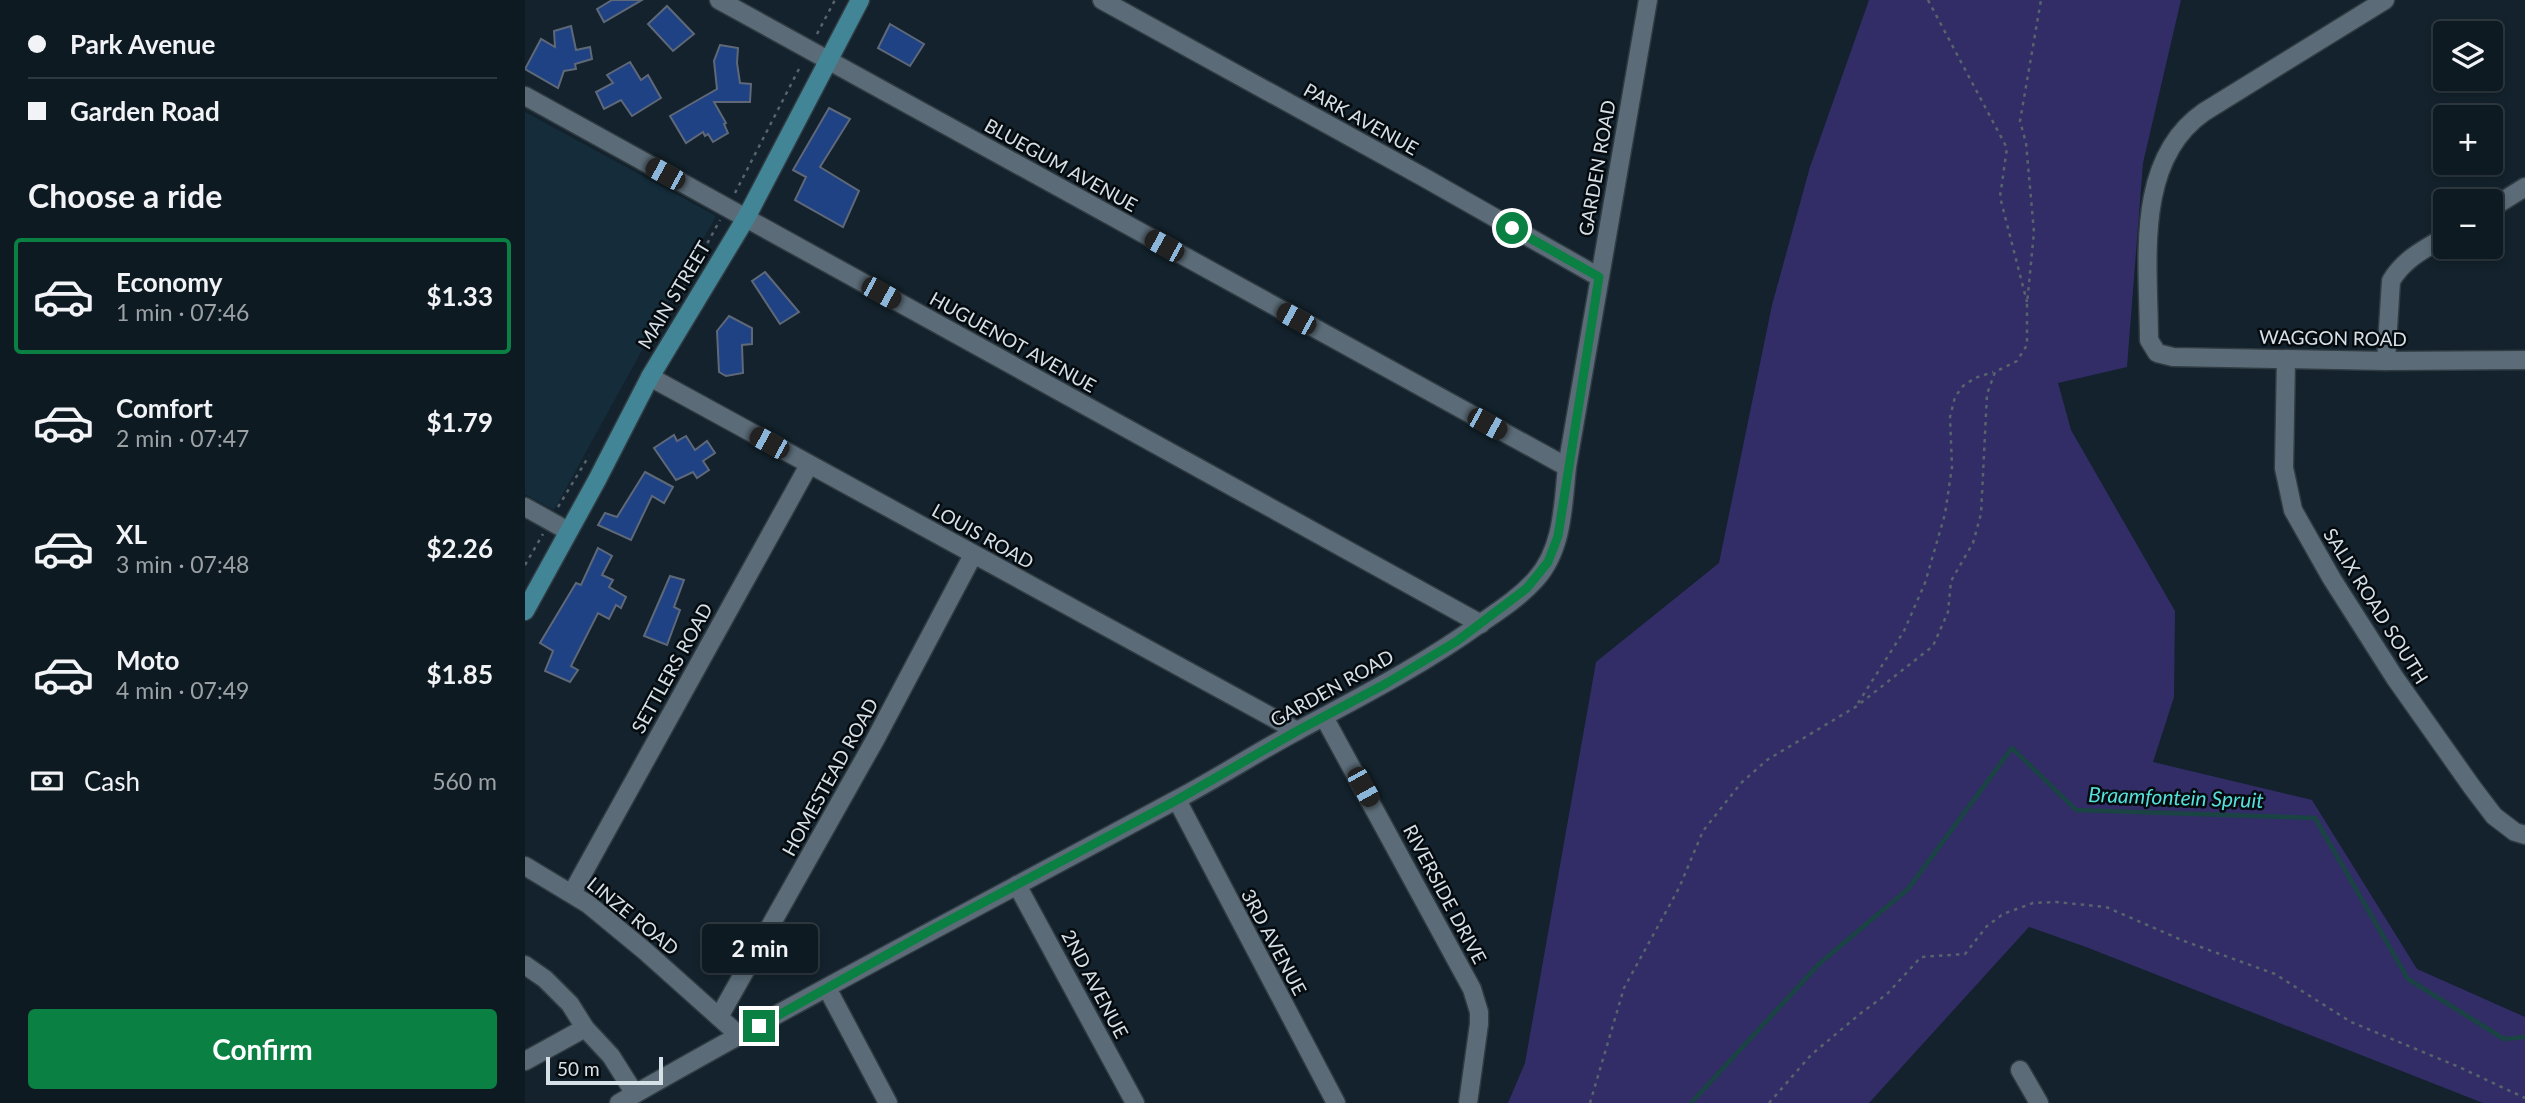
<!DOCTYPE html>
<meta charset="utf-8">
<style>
:root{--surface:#0e1a21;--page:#17232a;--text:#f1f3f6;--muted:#9ba1a5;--line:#2e383f;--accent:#0b8043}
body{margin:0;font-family:Lato,sans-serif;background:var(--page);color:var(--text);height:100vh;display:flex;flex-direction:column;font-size:26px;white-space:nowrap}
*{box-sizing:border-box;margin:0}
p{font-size:23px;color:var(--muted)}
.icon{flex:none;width:38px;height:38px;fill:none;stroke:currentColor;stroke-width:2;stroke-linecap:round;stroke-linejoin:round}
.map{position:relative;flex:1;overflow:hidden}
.drawer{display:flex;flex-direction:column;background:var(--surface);width:525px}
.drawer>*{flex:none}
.hud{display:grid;align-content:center;height:154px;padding:0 28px;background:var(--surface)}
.fabs{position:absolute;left:1908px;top:21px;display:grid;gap:14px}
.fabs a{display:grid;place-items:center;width:70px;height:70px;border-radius:7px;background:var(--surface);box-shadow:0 4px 10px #0003,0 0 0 2px var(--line);font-size:35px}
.scale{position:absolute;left:21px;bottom:18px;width:117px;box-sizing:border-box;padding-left:7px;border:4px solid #d6e0e7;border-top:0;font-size:19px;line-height:24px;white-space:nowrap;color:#d6e0e7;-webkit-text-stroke:5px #050b0f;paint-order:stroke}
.end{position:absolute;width:32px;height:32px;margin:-16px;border:9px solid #0b8043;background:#fff;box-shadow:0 0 0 4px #fff}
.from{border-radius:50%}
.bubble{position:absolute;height:49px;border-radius:7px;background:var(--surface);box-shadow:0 4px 10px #0003,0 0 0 2px var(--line);font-size:23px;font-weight:700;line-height:49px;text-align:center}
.car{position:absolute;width:21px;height:42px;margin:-21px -10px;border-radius:9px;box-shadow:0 0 5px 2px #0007;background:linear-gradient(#222 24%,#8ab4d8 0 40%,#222 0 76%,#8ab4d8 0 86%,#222 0)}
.hud b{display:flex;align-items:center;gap:24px;height:66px;font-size:26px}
.hud b+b{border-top:2px solid var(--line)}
.hud i{width:18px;height:18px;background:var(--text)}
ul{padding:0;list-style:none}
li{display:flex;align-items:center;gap:21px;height:116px;margin:0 14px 10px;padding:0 14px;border:4px solid transparent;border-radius:7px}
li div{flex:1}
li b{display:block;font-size:26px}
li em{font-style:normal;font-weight:700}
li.active{border-color:var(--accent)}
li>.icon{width:63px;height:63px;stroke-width:1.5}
h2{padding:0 28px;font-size:32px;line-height:84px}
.pay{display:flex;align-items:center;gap:18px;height:77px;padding:0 28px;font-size:26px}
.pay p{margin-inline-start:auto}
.primary-button{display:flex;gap:14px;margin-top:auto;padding:14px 28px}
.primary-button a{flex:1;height:80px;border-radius:7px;background:var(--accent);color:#fff;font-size:28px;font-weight:700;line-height:80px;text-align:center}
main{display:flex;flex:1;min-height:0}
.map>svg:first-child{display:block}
</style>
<main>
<section class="drawer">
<div class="hud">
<b><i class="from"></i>Park Avenue</b>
<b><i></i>Garden Road</b>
</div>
<h2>Choose a ride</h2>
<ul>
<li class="active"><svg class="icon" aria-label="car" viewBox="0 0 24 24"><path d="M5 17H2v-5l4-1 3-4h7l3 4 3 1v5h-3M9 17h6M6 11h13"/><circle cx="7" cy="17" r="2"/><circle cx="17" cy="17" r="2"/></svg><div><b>Economy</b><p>1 min · 07:46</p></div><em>$1.33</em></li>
<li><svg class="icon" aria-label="car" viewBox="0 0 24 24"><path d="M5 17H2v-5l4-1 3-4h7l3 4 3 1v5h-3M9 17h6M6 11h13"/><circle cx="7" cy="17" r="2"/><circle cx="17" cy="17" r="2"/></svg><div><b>Comfort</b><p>2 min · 07:47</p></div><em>$1.79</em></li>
<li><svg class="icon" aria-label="car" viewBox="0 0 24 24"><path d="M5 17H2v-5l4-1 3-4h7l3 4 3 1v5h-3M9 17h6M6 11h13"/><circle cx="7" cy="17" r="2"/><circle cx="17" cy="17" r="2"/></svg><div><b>XL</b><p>3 min · 07:48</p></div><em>$2.26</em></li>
<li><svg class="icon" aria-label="car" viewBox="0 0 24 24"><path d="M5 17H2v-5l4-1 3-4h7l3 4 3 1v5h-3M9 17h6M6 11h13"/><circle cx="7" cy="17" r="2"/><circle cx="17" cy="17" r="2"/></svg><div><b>Moto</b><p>4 min · 07:49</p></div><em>$1.85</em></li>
</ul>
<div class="pay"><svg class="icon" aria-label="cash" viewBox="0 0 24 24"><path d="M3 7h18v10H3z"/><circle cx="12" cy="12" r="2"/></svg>Cash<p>560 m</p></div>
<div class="primary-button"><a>Confirm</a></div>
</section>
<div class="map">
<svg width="2000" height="1103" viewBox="0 0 2000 1103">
<rect width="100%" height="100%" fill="#13222c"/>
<polygon fill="#152c3a" points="0,112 191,216 29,510 0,494"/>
<polygon fill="#322d66" points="1344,0 1656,0 1618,163 1602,367 1533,383 1546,430 1650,611 1649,697 1628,762 1787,800 1892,969 2000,1017 2000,1103 1958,1103 1561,947 1504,927 1344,1103 983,1103 1000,1063 1071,662 1194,563 1247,305 1285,167"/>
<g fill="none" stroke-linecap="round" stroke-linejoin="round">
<polyline stroke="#1a4443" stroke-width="4.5" points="1166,1103 1295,963 1383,889 1487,748 1551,810 1790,818 1883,979 1979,1039 2000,1037"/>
</g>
<g fill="#1e4283" stroke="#5f6878" stroke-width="2">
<polygon points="87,0 117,0 79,22 72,9"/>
<polygon points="142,6 169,34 148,51 123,24"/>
<polygon points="365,24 399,44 385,66 353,48"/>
<polygon points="46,26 51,50 65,47 67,59 50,64 51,69 39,71 33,88 0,69 16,39 30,47 29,31"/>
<polygon points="195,45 213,48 212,63 215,83 226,84 225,102 189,102 201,123 199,124 203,133 188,142 183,134 180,136 178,132 161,143 145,116 192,89 189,61"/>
<polygon points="105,62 116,80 123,75 136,98 107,116 96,100 79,109 71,92 88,83 82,75"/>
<polygon points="304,108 325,119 295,167 334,191 318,227 270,200 281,177 268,170"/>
<polygon points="240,272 274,312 255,324 227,281"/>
<polygon points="204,316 227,328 227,344 217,345 218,373 201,376 194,372 192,331"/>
<polygon points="149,435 152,441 161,436 170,450 182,441 190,453 178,461 184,470 172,478 168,472 151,480 129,448"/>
<polygon points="120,472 148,487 139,503 127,496 106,540 73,525 80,513 92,517"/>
<polygon points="73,548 87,556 77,575 88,580 84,587 101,597 96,608 91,605 84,619 73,613 46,666 53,670 45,682 20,671 28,651 15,643 51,583 56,585"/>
<polygon points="145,576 159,580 149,607 155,610 142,645 119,636"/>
</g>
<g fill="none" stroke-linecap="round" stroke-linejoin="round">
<defs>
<g id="street">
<polyline points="194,0 1042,467"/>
<polyline points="577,0 900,178 1074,277"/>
<path d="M1860 0 1679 112C1608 161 1624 265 1624 340L1632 353 1648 357 1861 361 2000 360"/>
<polyline points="0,96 956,624"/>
<polyline points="1965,209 2000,187"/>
<polyline points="1761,359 1759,468 1768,510 1807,579 1870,678 1947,787 1969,816 1990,832 2000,835"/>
<path d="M1861 361 1866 281C1878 260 1899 249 1920 237"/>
<polyline points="125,377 772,731"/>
<polyline points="0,507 43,531"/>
<polyline points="799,717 947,989 954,1012 954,1024 943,1103"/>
<polyline points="652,800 811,1103"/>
<polyline points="0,866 63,904 120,951 215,1036"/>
<polyline points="492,885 610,1103"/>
<polyline points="47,893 284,465"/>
<polyline points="0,965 20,979 45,1004 60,1028 86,1056 110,1094"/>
<polyline points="302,988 363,1103"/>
<polyline points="194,1017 350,740 448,555"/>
<polyline points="0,1061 60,1028"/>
<polyline points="1495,1070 1514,1103"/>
<path d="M94 1103C277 998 464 901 649 801 691 779 731 753 772 731 835 697 898 665 956 623 975 610 995 597 1011 579 1038 549 1038 505 1042 467L1123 0"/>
</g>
<polyline id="secondary" points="0,611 72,480 125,377 221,218 335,0"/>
</defs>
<use href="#street" stroke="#303b42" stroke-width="21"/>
<use href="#secondary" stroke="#303b42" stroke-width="21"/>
<g stroke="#57646d" stroke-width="2.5" stroke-dasharray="3.5 5" stroke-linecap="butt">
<polyline points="1403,0 1482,148 1475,197 1502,302"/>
<polyline points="292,34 310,0"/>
<polyline points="210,193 276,65"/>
<polyline points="158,288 195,220"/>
<polyline points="33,507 64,456"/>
<polyline points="0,565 18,534"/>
<polyline points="1333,703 1379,631 1400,583 1420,514 1427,467 1425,417 1430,397 1438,386 1450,378 1468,372"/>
<polyline points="1065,1103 1099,988 1154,888 1178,831 1216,783 1242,760 1332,706 1408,646 1423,612 1426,581 1448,543 1456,514 1462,394 1470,372 1492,361 1502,345 1502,304 1509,232 1501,143 1495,121 1516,0"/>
<polyline points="1244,1103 1286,1055 1336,1013 1362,994 1396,957 1440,954 1462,926 1478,914 1508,903 1531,902 1581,907 1659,941 1750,974 1826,1022 1934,1067 2000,1098"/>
</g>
<use href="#street" stroke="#5b6c78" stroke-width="18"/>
<use href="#secondary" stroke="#428597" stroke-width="18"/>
</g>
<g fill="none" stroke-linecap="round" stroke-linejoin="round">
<polyline stroke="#0b8043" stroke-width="9" points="234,1026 408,929 652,800 772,731 862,683 932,641 1002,588 1023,562 1033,536 1074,277 987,228"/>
</g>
<g text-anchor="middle" stroke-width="5" stroke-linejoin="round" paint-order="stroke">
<g font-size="19" fill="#d6e0e7" stroke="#050b0f">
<text transform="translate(836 119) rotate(29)" y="7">PARK AVENUE</text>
<text transform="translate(536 165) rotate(29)" y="7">BLUEGUM AVENUE</text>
<text transform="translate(1072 168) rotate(-80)" y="7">GARDEN ROAD</text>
<text transform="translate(149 295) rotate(-59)" y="7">MAIN STREET</text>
<text transform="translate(1808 338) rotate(1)" y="7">WAGGON ROAD</text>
<text transform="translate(488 342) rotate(29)" y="7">HUGUENOT AVENUE</text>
<text transform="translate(458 536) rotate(29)" y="7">LOUIS ROAD</text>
<text transform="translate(1851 606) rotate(58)" y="7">SALIX ROAD SOUTH</text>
<text transform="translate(147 668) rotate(-61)" y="7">SETTLERS ROAD</text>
<text transform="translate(807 688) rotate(-29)" y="7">GARDEN ROAD</text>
<text transform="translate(305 777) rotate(-61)" y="7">HOMESTEAD ROAD</text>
<text transform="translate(920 894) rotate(62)" y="7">RIVERSIDE DRIVE</text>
<text transform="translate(108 916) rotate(39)" y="7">LINZE ROAD</text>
<text transform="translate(749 942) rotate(62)" y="7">3RD AVENUE</text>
<text transform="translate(570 984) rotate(62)" y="7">2ND AVENUE</text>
</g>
<g font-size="21" font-style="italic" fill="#56dfdb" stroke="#050b0f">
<text transform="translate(1651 798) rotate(2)" y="7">Braamfontein Spruit</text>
</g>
</g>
</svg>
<div class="fabs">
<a><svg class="icon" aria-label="layers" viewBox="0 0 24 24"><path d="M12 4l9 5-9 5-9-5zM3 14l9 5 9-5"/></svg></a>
<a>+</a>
<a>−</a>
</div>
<div class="scale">50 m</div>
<i class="end from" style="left:987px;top:228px"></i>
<i class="end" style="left:234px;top:1026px"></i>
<div class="bubble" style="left:177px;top:924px;width:116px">2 min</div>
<i class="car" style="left:140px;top:174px;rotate:299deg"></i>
<i class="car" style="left:639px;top:246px;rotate:299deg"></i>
<i class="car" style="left:356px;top:293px;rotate:119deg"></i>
<i class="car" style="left:771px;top:319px;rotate:299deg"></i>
<i class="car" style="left:962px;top:424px;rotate:119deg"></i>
<i class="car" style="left:244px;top:443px;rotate:299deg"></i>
<i class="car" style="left:838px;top:787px;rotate:151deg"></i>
</div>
</main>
